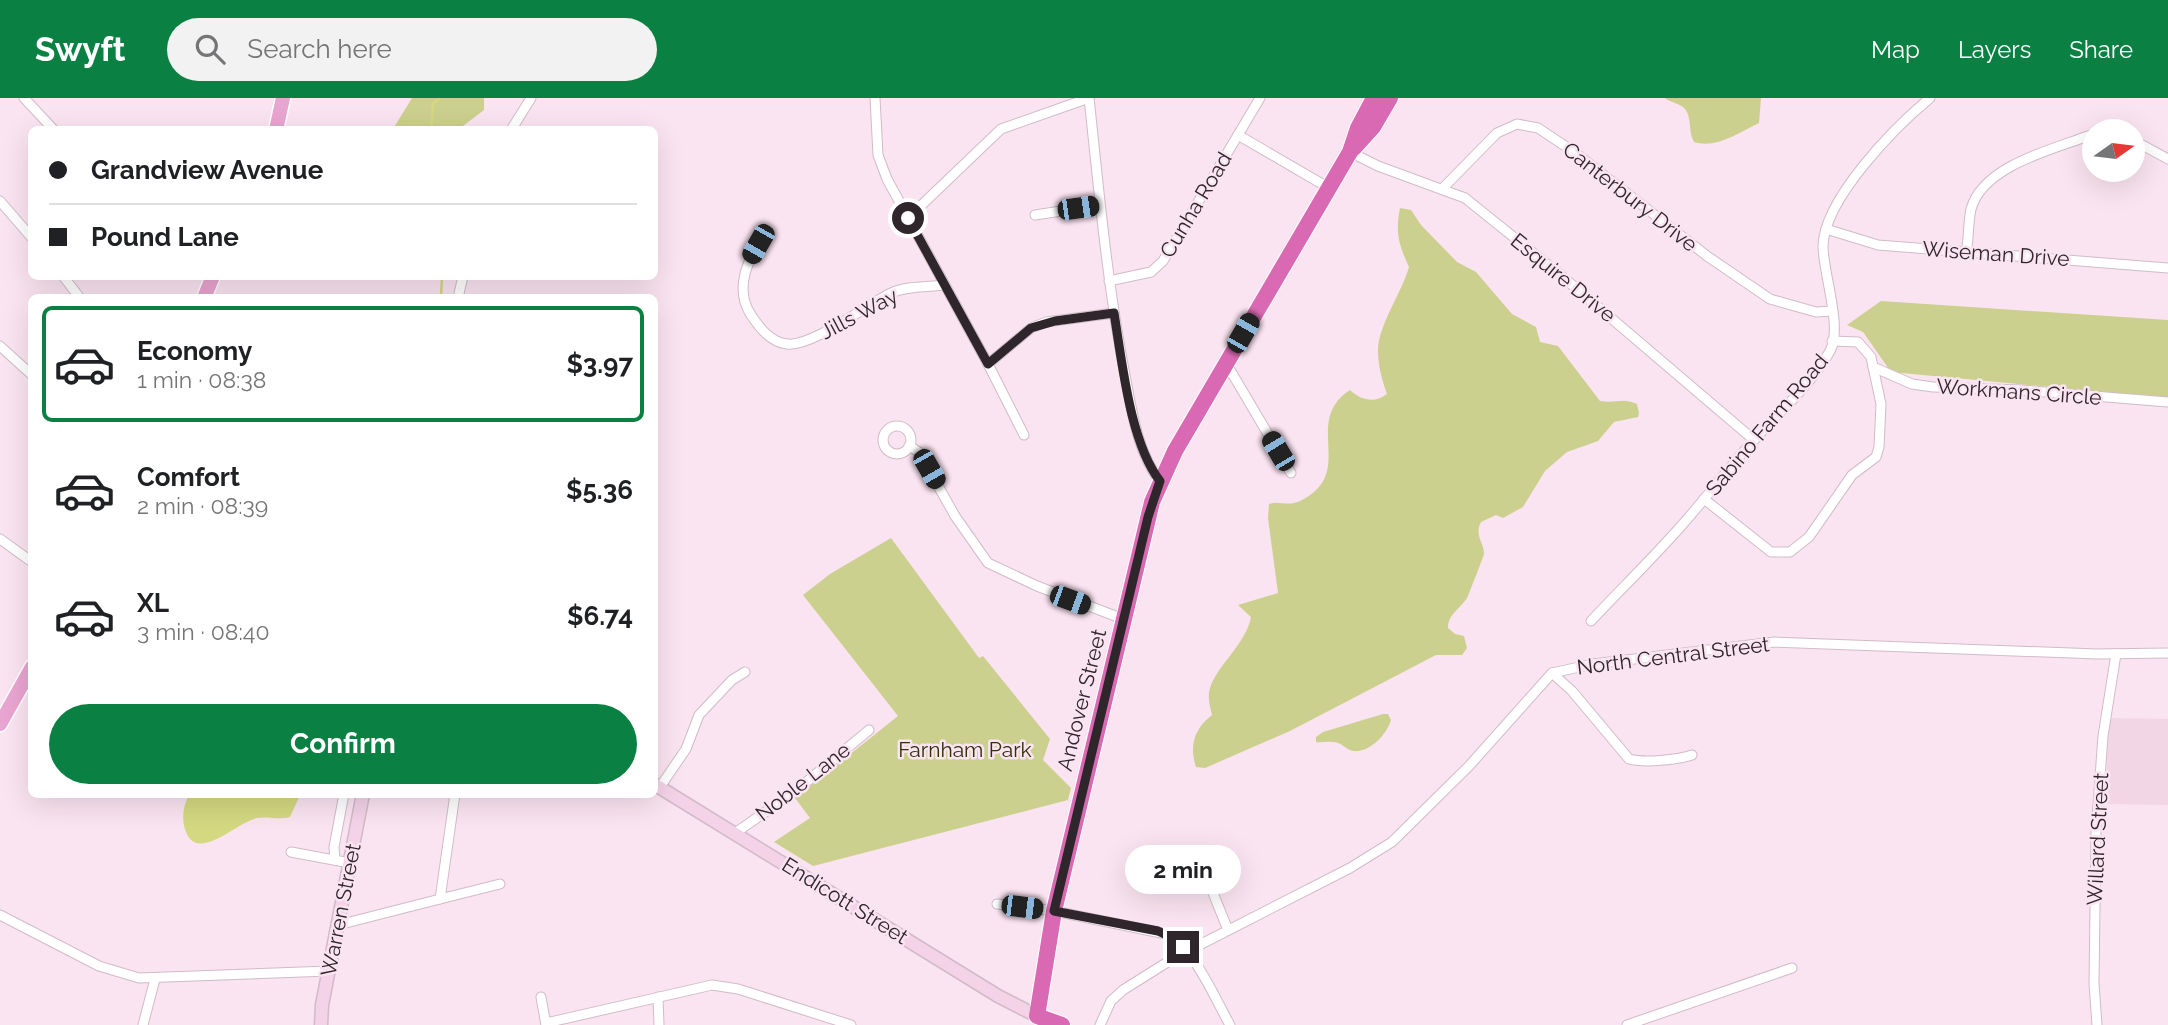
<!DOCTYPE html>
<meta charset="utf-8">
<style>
:root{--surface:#fff;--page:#f2f2f2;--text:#202124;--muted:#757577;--line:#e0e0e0;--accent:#0b8043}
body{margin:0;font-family:Raleway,sans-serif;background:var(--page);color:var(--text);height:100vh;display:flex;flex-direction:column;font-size:26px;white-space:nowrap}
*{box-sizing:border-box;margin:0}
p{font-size:23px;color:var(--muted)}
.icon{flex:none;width:38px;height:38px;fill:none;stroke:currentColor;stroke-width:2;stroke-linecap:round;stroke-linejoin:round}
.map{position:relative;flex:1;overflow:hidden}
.sheet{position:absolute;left:28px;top:196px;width:630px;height:504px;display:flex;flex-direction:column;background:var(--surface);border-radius:10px;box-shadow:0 7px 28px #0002}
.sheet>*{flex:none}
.banner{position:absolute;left:28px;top:28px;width:630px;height:154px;border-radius:10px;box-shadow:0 7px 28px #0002;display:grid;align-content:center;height:154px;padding:0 21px;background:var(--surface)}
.needle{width:46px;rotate:76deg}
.controls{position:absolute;left:2082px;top:21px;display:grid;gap:14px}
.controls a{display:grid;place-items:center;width:63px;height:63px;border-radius:50%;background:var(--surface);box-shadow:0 7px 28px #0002;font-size:35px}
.end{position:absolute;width:32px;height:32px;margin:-16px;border:9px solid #2e262a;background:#fff;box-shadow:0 0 0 4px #fff}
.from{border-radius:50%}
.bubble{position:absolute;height:49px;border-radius:24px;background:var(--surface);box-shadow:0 7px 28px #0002;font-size:23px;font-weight:700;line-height:49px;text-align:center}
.car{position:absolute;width:21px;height:42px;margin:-21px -10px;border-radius:9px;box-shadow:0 0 5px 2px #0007;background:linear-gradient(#222 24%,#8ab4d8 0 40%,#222 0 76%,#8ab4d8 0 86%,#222 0)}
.banner b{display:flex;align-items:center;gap:24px;height:66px;font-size:26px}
.banner b+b{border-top:2px solid var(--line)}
.banner i{width:18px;height:18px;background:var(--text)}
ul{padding:12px 0 0;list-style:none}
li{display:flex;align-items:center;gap:21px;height:116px;margin:0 14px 10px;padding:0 7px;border:4px solid transparent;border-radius:10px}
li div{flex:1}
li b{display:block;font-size:26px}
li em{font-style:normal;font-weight:700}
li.current{border-color:var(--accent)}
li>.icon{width:63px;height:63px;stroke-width:1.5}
.cta{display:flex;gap:14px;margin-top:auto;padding:14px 21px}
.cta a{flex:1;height:80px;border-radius:42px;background:var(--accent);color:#fff;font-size:28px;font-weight:700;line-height:80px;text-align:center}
header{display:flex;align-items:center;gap:42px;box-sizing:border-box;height:98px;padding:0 35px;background:var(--accent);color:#fff}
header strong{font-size:33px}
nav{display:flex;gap:38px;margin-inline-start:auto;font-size:24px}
.search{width:490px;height:63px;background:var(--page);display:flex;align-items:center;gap:18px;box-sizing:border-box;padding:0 24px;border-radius:38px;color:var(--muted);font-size:26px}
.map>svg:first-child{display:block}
</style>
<header>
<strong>Swyft</strong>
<div class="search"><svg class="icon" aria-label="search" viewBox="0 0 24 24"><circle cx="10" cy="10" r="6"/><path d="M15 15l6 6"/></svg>Search here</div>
<nav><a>Map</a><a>Layers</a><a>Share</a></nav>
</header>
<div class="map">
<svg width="2168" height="927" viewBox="0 0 2168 927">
<rect width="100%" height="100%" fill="#fae4f1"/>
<polygon fill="#f3d6e6" points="2112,620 2168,621 2168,707 2106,706 2108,628"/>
<g fill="#ccd08e">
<polygon points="412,0 484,0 484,12 459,31 393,31"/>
<path d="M1665 0H1761L1759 25C1738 35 1716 51 1694 44 1688 34 1692 19 1685 11 1680 5 1671 5 1665 0Z"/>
<path d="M1400 110 1411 112 1421 127 1457 164 1476 174 1512 216 1536 229 1540 244 1558 248 1600 303C1615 306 1622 299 1637 306L1639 315 1638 319 1614 324 1598 343 1567 354 1545 373 1523 409 1503 420 1496 417 1481 424C1474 438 1484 444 1484 456 1483 460 1470 493 1468 498 1462 510 1448 515 1448 530L1455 536 1464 538 1467 550 1462 557H1436L1290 633 1205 670 1196 669C1189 648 1194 631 1212 617 1210 608 1207 599 1210 590 1218 566 1246 546 1251 519L1238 507 1278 495 1268 420 1269 406C1279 402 1287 409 1300 403 1358 375 1301 324 1350 292 1361 302 1374 306 1387 296 1382 282 1378 268 1378 252 1378 228 1402 194 1409 169 1399 147 1395 135 1400 110Z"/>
<polygon points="1881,203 2168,222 2168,300 1891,274 1863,234 1847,227"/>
<polygon points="891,440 979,560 983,558 1050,641 1043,662 1071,690 1068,702 813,768 774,744 810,720 795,700 898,618 803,497 830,476"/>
<path d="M1383 616H1388L1391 622C1387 636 1370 655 1353 653 1347 652 1341 644 1333 644 1327 643 1322 645 1316 644V639L1323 634Z"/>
</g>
<path fill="#d4d880" d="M189 697V696L300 697 290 719C279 722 268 718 257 720 237 724 198 765 186 734 181 721 183 708 189 697Z"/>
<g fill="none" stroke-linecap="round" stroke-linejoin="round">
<g stroke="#d4d880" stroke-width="2.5">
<polyline points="431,32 433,6 439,0"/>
<polyline points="441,200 442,178"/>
</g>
<defs>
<g id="street">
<polyline points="24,0 54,32"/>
<polyline points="875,0 878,57 887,81 988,266 1024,337"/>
<path d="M1089 0C1099 93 1107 185 1125 277 1132 313 1137 354 1160 383"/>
<polyline points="511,32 531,0"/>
<polyline points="1238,37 1329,90"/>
<polyline points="2133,42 2168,61"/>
<polyline points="1350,54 1378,68 1465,100 1557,174 1754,342"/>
<polyline points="1442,91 1497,35 1517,26 1538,30 1577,56 1707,158 1770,201 1816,214 1832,213"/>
<polyline points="0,103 32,140"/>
<polyline points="1035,117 1100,107"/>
<polyline points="908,120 1001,31 1089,0"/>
<polyline points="1826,131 1878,147 2168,170"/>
<path d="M765 133C751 158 732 188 751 217 759 229 770 244 787 246 812 249 866 207 891 195 906 188 928 189 944 187"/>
<path d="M1966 155C1969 141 1968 125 1971 111 1983 68 2051 52 2088 38H2095"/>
<polyline points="63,178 80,200"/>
<polyline points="1109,183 1151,174 1163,163 1260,0"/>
<polyline points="458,200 463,178"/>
<polyline points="0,248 32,277"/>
<polyline points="1226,265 1291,375"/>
<polyline points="988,266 1031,230 1046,224 1114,215"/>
<polyline points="1873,269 1912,286 1933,289 2021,292 2168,304"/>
<circle cx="897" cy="342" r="14"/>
<polyline points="909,348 919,354 955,418 988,465 1037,488 1123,521"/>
<polyline points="1704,401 1771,454 1790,454 1809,439 1852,377 1876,359 1879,349 1881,306 1871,259 1858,244 1832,243"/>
<polyline points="0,441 32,464"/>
<path d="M1591 523C1621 491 1653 460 1682 427 1707 399 1729 369 1754 342 1780 313 1811 287 1830 253 1843 230 1823 175 1823 148 1824 101 1895 29 1930 0"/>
<path d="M1552 575 1572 593 1629 661C1644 665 1677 662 1692 657"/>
<polyline points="660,689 686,651 699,617 732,582 745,574"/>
<polyline points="735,735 793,695 869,632"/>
<polyline points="291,754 350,765"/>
<polyline points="335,762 334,749 344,696"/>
<polyline points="1211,790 1228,832"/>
<polyline points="440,801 500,786"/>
<path d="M997 806 1054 813 1166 836C1195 851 1214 899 1230 927"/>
<polyline points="0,817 99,868 139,880 329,873"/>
<polyline points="338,827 440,801 455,696"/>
<polyline points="541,899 546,927"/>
<polyline points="658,899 659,927"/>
<polyline points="546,925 712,887 738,891 851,927"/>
<polyline points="143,927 155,881"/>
<polyline points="1100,927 1111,903 1123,892 1174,860 1350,770 1392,744 1469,668 1552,575 1593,566 1774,544 2097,556 2168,555"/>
<polyline points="1627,927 1792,870"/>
<polyline points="2097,927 2094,885 2096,734 2103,638 2116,556"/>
</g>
<g id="secondary">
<polyline points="654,686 998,898 1037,918"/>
<polyline points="321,927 322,907 363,696"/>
</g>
<g id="primary">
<polyline points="276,32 283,0"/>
<polyline points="204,200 213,178"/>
<polyline points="0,626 32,569"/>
</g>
<g id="highway">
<polyline points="1354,50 1373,29 1390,0"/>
<polyline points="1062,927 1037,918 1054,813 1152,404 1175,353 1350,54 1358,30 1374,0"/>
</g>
</defs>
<use href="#street" stroke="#d0bbc7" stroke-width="11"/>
<use href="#secondary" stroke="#d0bbc7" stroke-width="15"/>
<use href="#primary" stroke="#fff" stroke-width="17"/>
<use href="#highway" stroke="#fff" stroke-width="18"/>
<use href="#street" stroke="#fff" stroke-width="9"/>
<use href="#secondary" stroke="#f4d2e8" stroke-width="12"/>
<use href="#primary" stroke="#e9a5d1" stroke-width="14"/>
<use href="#highway" stroke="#da69b3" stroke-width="16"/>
</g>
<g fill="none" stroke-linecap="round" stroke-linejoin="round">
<path stroke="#2e262a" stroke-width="9" d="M908 120 988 266 1031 230 1055 223 1114 215C1122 263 1130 345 1160 383L1148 419 1054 813 1158 833 1175 841 1183 849"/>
</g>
<g text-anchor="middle" stroke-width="5" stroke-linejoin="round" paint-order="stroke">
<g font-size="21" fill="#2e262a" stroke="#fae4f1">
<text transform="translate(1630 99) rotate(38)" y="7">Canterbury Drive</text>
<text transform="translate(1196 107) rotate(-59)" y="7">Cunha Road</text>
<text transform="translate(1996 156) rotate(4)" y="7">Wiseman Drive</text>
<text transform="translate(1563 180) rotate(39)" y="7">Esquire Drive</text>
<text transform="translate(859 216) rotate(-28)" y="7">Jills Way</text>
<text transform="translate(2019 294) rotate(4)" y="7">Workmans Circle</text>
<text transform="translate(1767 327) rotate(-50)" y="7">Sabino Farm Road</text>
<text transform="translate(1673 558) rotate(-7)" y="7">North Central Street</text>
<text transform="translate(1082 602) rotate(-76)" y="7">Andover Street</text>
<text transform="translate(803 684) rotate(-38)" y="7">Noble Lane</text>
<text transform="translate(2098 741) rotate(-87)" y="7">Willard Street</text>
<text transform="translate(845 803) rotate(32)" y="7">Endicott Street</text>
<text transform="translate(341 812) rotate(-79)" y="7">Warren Street</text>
</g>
<g font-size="21" fill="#2f3009" stroke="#fae4f1">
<text x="965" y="659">Farnham Park</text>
</g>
</g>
</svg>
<div class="controls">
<a><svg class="needle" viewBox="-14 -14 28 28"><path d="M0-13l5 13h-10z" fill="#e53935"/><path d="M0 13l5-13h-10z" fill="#757577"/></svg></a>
</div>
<i class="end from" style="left:908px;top:120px"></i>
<i class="end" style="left:1183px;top:849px"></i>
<div class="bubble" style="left:1125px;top:747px;width:116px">2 min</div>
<i class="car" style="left:1078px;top:110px;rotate:82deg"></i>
<i class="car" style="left:758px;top:146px;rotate:210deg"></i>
<i class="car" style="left:1243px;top:235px;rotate:30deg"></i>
<i class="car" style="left:1278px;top:353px;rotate:329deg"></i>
<i class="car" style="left:929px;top:371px;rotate:150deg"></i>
<i class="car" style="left:1070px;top:502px;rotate:110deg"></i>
<i class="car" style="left:1022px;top:809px;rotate:97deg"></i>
<div class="banner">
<b><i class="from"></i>Grandview Avenue</b>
<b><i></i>Pound Lane</b>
</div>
<section class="sheet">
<ul>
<li class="current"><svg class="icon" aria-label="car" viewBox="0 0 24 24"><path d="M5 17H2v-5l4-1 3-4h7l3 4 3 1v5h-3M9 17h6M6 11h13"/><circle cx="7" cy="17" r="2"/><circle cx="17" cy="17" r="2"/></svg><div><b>Economy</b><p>1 min · 08:38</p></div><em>$3.97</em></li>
<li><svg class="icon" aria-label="car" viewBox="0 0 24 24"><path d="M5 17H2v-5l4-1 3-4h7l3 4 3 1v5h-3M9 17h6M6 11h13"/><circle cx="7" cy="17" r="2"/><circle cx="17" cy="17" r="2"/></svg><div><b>Comfort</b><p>2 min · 08:39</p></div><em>$5.36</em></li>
<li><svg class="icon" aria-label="car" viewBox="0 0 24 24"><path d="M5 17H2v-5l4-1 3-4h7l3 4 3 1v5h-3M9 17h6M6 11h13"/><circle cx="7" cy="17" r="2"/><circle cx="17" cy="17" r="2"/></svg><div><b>XL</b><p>3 min · 08:40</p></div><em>$6.74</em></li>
</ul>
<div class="cta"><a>Confirm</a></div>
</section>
</div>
